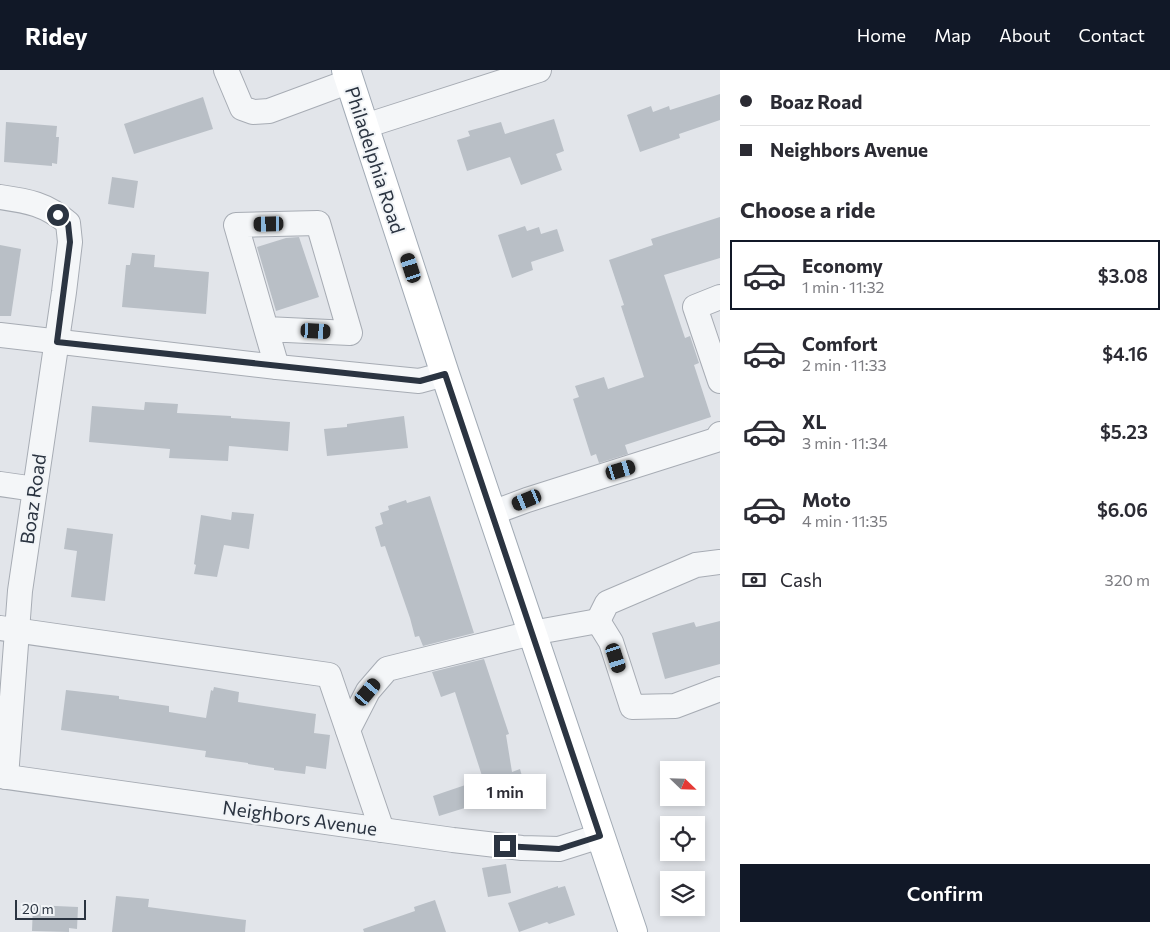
<!DOCTYPE html>
<meta charset="utf-8">
<style>
:root{--surface:#fff;--page:#f2f2f3;--text:#2b2b33;--muted:#7c7c81;--line:#e1e1e2;--accent:#111827}
body{margin:0;font-family:Commissioner,sans-serif;background:var(--page);color:var(--text);height:100vh;display:flex;flex-direction:column;font-size:19px;white-space:nowrap}
*{box-sizing:border-box;margin:0}
p{font-size:16px;color:var(--muted)}
.icon{flex:none;width:28px;height:28px;fill:none;stroke:currentColor;stroke-width:2;stroke-linecap:round;stroke-linejoin:round}
.map{position:relative;flex:1;overflow:hidden}
.drawer{display:flex;flex-direction:column;background:var(--surface);width:450px}
.drawer>*{flex:none}
.top-card{display:grid;align-content:center;height:110px;padding:0 20px;background:var(--surface)}
.needle{width:32px;rotate:113deg}
.fabs{position:absolute;left:660px;top:691px;display:grid;gap:10px}
.fabs a{display:grid;place-items:center;width:45px;height:45px;border-radius:0px;background:var(--surface);box-shadow:0 2px 8px #0003;font-size:25px}
.scale{position:absolute;left:15px;bottom:12px;width:71px;box-sizing:border-box;padding-left:5px;border:2px solid #2b3441;border-top:0;font-size:14px;line-height:18px;white-space:nowrap;color:#2b3441;-webkit-text-stroke:4px #f1f4f7;paint-order:stroke}
.end{position:absolute;width:22px;height:22px;margin:-11px;border:6px solid #2b3441;background:#fff;box-shadow:0 0 0 2px #fff}
.from{border-radius:50%}
.bubble{position:absolute;height:35px;border-radius:0px;background:var(--surface);box-shadow:0 2px 8px #0003;font-size:16px;font-weight:600;line-height:35px;text-align:center}
.car{position:absolute;width:15px;height:30px;margin:-15px -8px;border-radius:6px;box-shadow:0 0 4px 1px #0007;background:linear-gradient(#222 24%,#8ab4d8 0 40%,#222 0 76%,#8ab4d8 0 86%,#222 0)}
.top-card b{display:flex;align-items:center;gap:18px;height:48px;font-size:19px}
.top-card b+b{border-top:1px solid var(--line)}
.top-card i{width:12px;height:12px;background:var(--text)}
ul{padding:0;list-style:none}
li{display:flex;align-items:center;gap:15px;height:70px;margin:0 10px 8px;padding:0 10px;border:2px solid transparent;border-radius:0px}
li div{flex:1}
li b{display:block;font-size:19px}
li em{font-style:normal;font-weight:600}
li.current{border-color:var(--accent)}
li>.icon{width:45px;height:45px;stroke-width:1.5}
h2{padding:0 20px;font-size:22px;line-height:60px}
.pay{display:flex;align-items:center;gap:12px;height:55px;padding:0 20px;font-size:19px}
.pay p{margin-inline-start:auto}
.action{display:flex;gap:10px;margin-top:auto;padding:10px 20px}
.action a{flex:1;height:58px;border-radius:0px;background:var(--accent);color:#fff;font-size:20px;font-weight:600;line-height:58px;text-align:center}
header{display:flex;align-items:center;gap:30px;box-sizing:border-box;height:70px;padding:0 25px;background:var(--accent);color:#fff}
header strong{font-size:24px}
nav{display:flex;gap:28px;margin-inline-start:auto;font-size:18px}
main{display:flex;flex:1;min-height:0}
.map>svg:first-child{display:block}
</style>
<header>
<strong>Ridey</strong>
<nav><a>Home</a><a>Map</a><a>About</a><a>Contact</a></nav>
</header>
<main>
<div class="map">
<svg width="720" height="862" viewBox="0 0 720 862">
<rect width="100%" height="100%" fill="#e2e5ea"/>
<g fill="#b9bfc6">
<polygon points="720,24 720,50 679,64 680,68 640,82 627,45 651,36 653,42 669,36 670,40"/>
<polygon points="203,27 213,59 134,84 124,54"/>
<polygon points="554,49 564,81 556,84 562,100 521,115 510,87 467,101 457,70 470,66 468,61 501,52 505,64"/>
<polygon points="6,52 57,56 56,67 59,67 57,94 52,93 52,96 4,92"/>
<polygon points="112,107 138,111 134,138 108,134"/>
<polygon points="720,147 720,188 664,205 685,268 690,266 699,293 694,295 711,347 625,375 628,384 599,393 596,384 591,386 573,329 579,327 575,316 604,307 608,319 644,307 621,236 624,235 609,190 653,175 651,169"/>
<polygon points="525,156 527,161 539,157 541,164 557,159 564,181 531,192 533,200 512,208 498,165"/>
<polygon points="299,167 319,227 276,241 257,177 286,168"/>
<polygon points="0,175 21,179 11,246 0,246"/>
<polygon points="132,183 155,185 154,197 209,202 206,244 122,237 126,195 130,195"/>
<polygon points="145,332 178,334 177,343 231,346 231,348 290,352 288,381 229,376 228,391 169,388 170,379 89,372 92,336 144,340"/>
<polygon points="404,346 408,378 327,386 324,359 347,357 347,354"/>
<polygon points="430,426 474,563 423,576 419,566 415,567 410,548 385,476 381,477 375,457 383,454 380,443 389,440 388,436 406,430 407,433"/>
<polygon points="232,442 254,444 249,479 224,475 217,507 194,504 196,495 194,494 201,445 231,450"/>
<polygon points="67,458 113,464 105,531 71,527 77,481 64,479"/>
<polygon points="720,551 720,594 665,609 652,563 694,552 696,557"/>
<polygon points="484,589 509,664 506,665 512,702 520,699 527,724 520,726 521,728 490,738 487,731 439,746 433,726 483,709 455,622 441,627 432,602"/>
<polygon points="214,617 239,622 238,632 316,644 314,663 330,665 326,699 306,696 305,704 274,700 274,698 248,694 248,693 205,687 206,681 61,660 66,620 119,626 119,629 169,636 169,642 206,648 211,620 213,621"/>
<polygon points="506,794 511,823 488,827 482,798"/>
<polygon points="558,816 558,818 565,816 575,845 549,854 547,852 519,862 508,833"/>
<polygon points="116,826 149,829 148,837 246,850 245,862 112,862"/>
<polygon points="435,830 446,862 364,862 363,859 415,841 414,837"/>
<polygon points="33,835 78,837 77,859 69,858 69,862 32,861"/>
</g>
<g fill="none" stroke-linecap="round" stroke-linejoin="round">
<defs>
<g id="minor">
<polyline points="226,0 242,38 253,42 269,41 350,11"/>
<polyline points="365,56 539,0"/>
<path d="M0 127C28 131 46 134 68 153L70 172 64 222 20 521 6 707"/>
<polyline points="720,227 695,237 720,311"/>
<polyline points="266,259 236,155 318,153 350,263 266,259 277,297"/>
<polyline points="0,265 277,297 419,311 445,304"/>
<polyline points="0,414 35,419"/>
<polyline points="492,443 527,430 716,370 720,364"/>
<polyline points="598,551 611,572 632,637 675,636 720,619"/>
<polyline points="598,551 607,533 696,495 720,492"/>
<polyline points="0,558 329,605 382,760"/>
<polyline points="348,660 368,621 387,599 532,563 598,551"/>
<polyline points="0,706 453,770 522,778 559,779 600,766"/>
</g>
<polyline id="major" points="346,0 445,304 633,862"/>
</defs>
<use href="#minor" stroke="#a7acb4" stroke-width="26"/>
<use href="#major" stroke="#a2abb5" stroke-width="30"/>
<use href="#minor" stroke="#f4f6f8" stroke-width="24"/>
<use href="#major" stroke="#fff" stroke-width="28"/>
</g>
<g fill="none" stroke-linecap="round" stroke-linejoin="round">
<polyline stroke="#2b3441" stroke-width="6" points="58,145 68,153 70,172 57,272 420,311 445,304 600,766 559,779 505,776"/>
</g>
<g text-anchor="middle" stroke-width="4" stroke-linejoin="round" paint-order="stroke">
<g font-size="19" fill="#2b3441" stroke="#f1f4f7">
<text transform="translate(375 90) rotate(72)" y="7">Philadelphia Road</text>
<text transform="translate(33 429) rotate(-82)" y="7">Boaz Road</text>
<text transform="translate(300 748) rotate(8)" y="7">Neighbors Avenue</text>
</g>
</g>
</svg>
<div class="fabs">
<a><svg class="needle" viewBox="-14 -14 28 28"><path d="M0-13l5 13h-10z" fill="#e53935"/><path d="M0 13l5-13h-10z" fill="#7c7c81"/></svg></a>
<a><svg class="icon" aria-label="locate" viewBox="0 0 24 24"><circle cx="12" cy="12" r="6"/><path d="M12 2v4M12 18v4M2 12h4M18 12h4"/></svg></a>
<a><svg class="icon" aria-label="layers" viewBox="0 0 24 24"><path d="M12 4l9 5-9 5-9-5zM3 14l9 5 9-5"/></svg></a>
</div>
<div class="scale">20 m</div>
<i class="end from" style="left:58px;top:145px"></i>
<i class="end" style="left:505px;top:776px"></i>
<div class="bubble" style="left:464px;top:704px;width:82px">1 min</div>
<i class="car" style="left:269px;top:154px;rotate:269deg"></i>
<i class="car" style="left:411px;top:198px;rotate:342deg"></i>
<i class="car" style="left:316px;top:261px;rotate:93deg"></i>
<i class="car" style="left:621px;top:400px;rotate:73deg"></i>
<i class="car" style="left:527px;top:430px;rotate:248deg"></i>
<i class="car" style="left:616px;top:588px;rotate:162deg"></i>
<i class="car" style="left:368px;top:622px;rotate:40deg"></i>
</div>
<section class="drawer">
<div class="top-card">
<b><i class="from"></i>Boaz Road</b>
<b><i></i>Neighbors Avenue</b>
</div>
<h2>Choose a ride</h2>
<ul>
<li class="current"><svg class="icon" aria-label="car" viewBox="0 0 24 24"><path d="M5 17H2v-5l4-1 3-4h7l3 4 3 1v5h-3M9 17h6M6 11h13"/><circle cx="7" cy="17" r="2"/><circle cx="17" cy="17" r="2"/></svg><div><b>Economy</b><p>1 min · 11:32</p></div><em>$3.08</em></li>
<li><svg class="icon" aria-label="car" viewBox="0 0 24 24"><path d="M5 17H2v-5l4-1 3-4h7l3 4 3 1v5h-3M9 17h6M6 11h13"/><circle cx="7" cy="17" r="2"/><circle cx="17" cy="17" r="2"/></svg><div><b>Comfort</b><p>2 min · 11:33</p></div><em>$4.16</em></li>
<li><svg class="icon" aria-label="car" viewBox="0 0 24 24"><path d="M5 17H2v-5l4-1 3-4h7l3 4 3 1v5h-3M9 17h6M6 11h13"/><circle cx="7" cy="17" r="2"/><circle cx="17" cy="17" r="2"/></svg><div><b>XL</b><p>3 min · 11:34</p></div><em>$5.23</em></li>
<li><svg class="icon" aria-label="car" viewBox="0 0 24 24"><path d="M5 17H2v-5l4-1 3-4h7l3 4 3 1v5h-3M9 17h6M6 11h13"/><circle cx="7" cy="17" r="2"/><circle cx="17" cy="17" r="2"/></svg><div><b>Moto</b><p>4 min · 11:35</p></div><em>$6.06</em></li>
</ul>
<div class="pay"><svg class="icon" aria-label="cash" viewBox="0 0 24 24"><path d="M3 7h18v10H3z"/><circle cx="12" cy="12" r="2"/></svg>Cash<p>320 m</p></div>
<div class="action"><a>Confirm</a></div>
</section>
</main>
